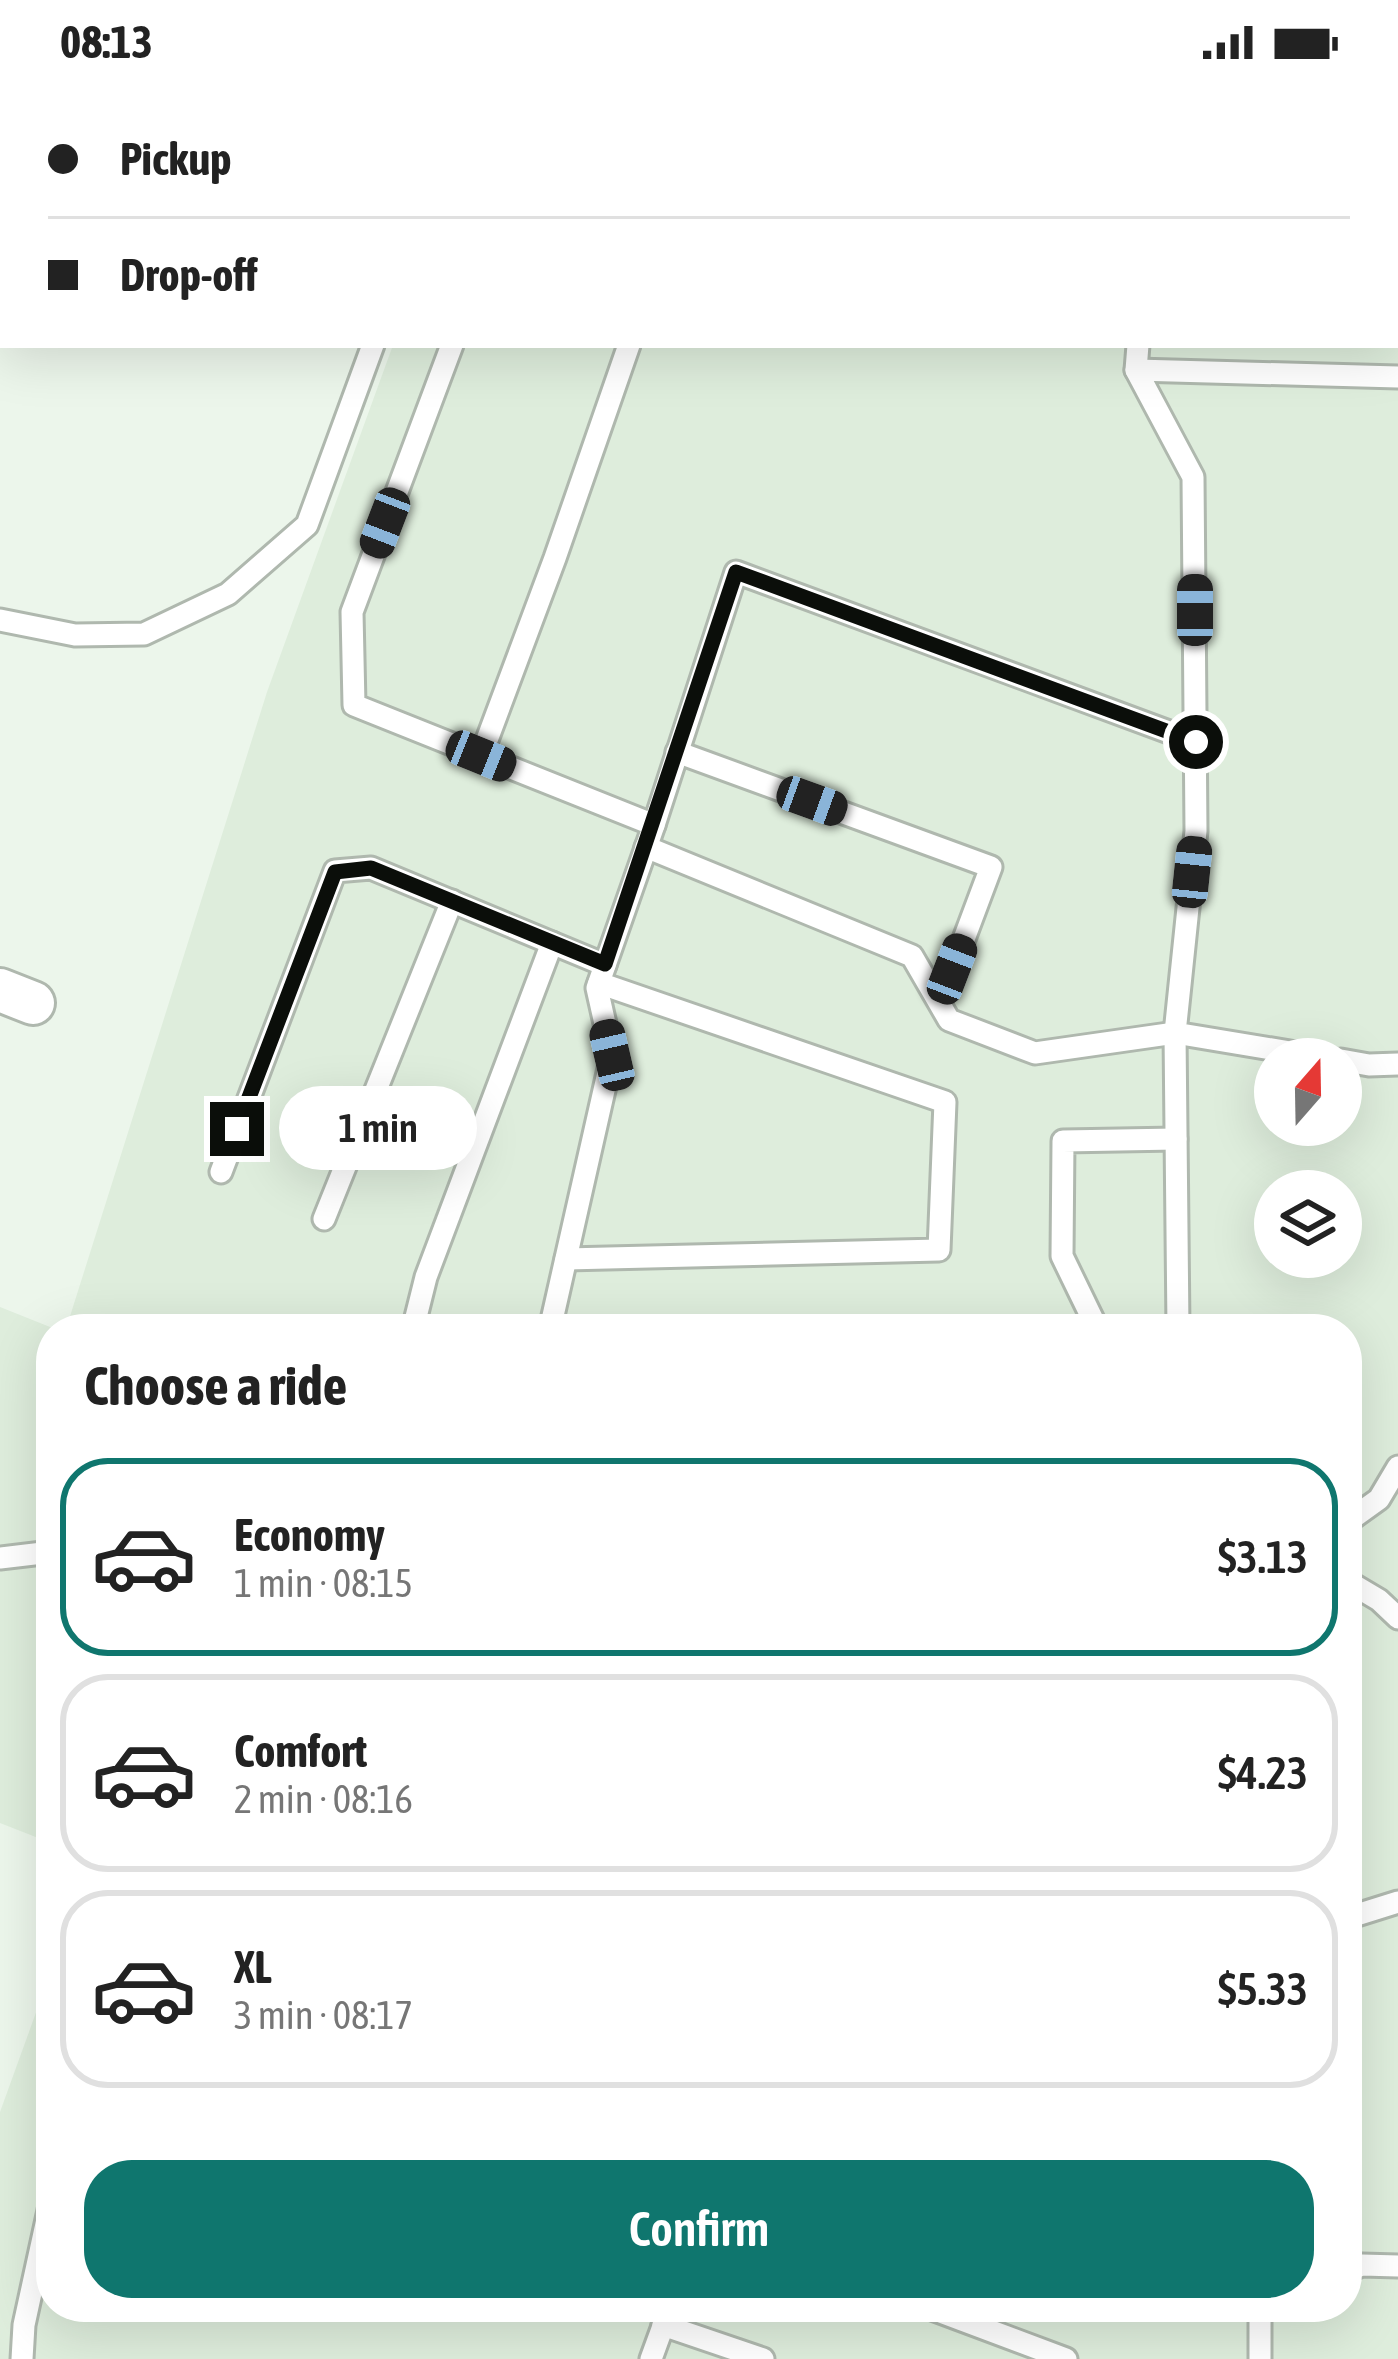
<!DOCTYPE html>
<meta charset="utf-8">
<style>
:root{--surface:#fff;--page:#f2f2f2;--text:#222;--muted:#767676;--line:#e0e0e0;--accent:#0f766e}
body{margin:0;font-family:"Asap Condensed",sans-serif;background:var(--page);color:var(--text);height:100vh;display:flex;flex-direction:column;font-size:45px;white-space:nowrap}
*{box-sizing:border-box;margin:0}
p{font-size:39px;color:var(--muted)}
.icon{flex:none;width:66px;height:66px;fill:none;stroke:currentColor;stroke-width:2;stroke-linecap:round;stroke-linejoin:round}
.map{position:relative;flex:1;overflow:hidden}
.details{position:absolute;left:36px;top:1230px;width:1326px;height:1008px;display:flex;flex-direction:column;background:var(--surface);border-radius:48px;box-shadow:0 12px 48px #0002}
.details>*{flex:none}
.banner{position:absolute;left:0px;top:0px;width:1398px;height:264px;box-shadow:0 12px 48px #0002;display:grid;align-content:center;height:264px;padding:0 48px;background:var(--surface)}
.needle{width:78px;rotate:20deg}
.buttons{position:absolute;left:1254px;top:954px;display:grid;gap:24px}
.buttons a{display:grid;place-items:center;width:108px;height:108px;border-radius:50%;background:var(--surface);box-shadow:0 12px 48px #0002;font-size:60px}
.end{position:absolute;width:54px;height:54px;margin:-27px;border:15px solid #0b0e0a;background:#fff;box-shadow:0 0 0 6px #fff}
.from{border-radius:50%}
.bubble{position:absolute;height:84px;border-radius:42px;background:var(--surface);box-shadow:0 12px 48px #0002;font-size:39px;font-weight:600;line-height:84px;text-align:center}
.car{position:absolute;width:36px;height:72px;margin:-36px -18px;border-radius:15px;box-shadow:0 0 9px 3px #0007;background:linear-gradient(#222 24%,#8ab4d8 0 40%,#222 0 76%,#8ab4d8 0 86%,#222 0)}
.banner b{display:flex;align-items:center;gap:42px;height:114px;font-size:45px}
.banner b+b{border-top:3px solid var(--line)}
.banner i{width:30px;height:30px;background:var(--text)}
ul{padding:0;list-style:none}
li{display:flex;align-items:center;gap:36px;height:198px;margin:0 24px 18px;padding:0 24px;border:6px solid var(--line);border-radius:48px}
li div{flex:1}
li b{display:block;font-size:45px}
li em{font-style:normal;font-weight:600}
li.on{border-color:var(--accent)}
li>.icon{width:108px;height:108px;stroke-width:1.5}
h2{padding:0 48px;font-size:54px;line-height:144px}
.action{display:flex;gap:24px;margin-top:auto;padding:24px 48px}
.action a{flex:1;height:138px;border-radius:48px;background:var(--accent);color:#fff;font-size:48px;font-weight:600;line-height:138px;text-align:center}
.status{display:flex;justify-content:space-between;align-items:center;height:84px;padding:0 60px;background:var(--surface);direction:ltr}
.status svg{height:33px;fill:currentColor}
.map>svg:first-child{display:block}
</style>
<div class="status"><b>08:13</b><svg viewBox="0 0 49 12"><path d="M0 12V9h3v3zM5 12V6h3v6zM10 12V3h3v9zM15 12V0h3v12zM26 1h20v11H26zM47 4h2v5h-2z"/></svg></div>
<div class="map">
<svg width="1398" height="2275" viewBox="0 0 1398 2275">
<rect width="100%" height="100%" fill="#ecf6eb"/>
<g fill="#deeddc" fill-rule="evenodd">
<path d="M488 0H1398V2275H0V2028L51 1887V2223H1347V1245H66L267 608 393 261H1395V3H487ZM1275 975H1341V1041H1275ZM1275 1107H1341V1173H1275Z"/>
<polygon points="0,1223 55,1245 51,1245 51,1759 0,1739"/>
</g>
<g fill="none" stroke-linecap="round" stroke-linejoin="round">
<defs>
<g id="lane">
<polyline points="437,0 438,3"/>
<polyline points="771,0 788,3"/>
<polyline points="548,3 549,0"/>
<polyline points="719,3 720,0"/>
<polyline points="1039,3 1039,0"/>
<polyline points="1154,3 1154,0"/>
<polyline points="452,261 352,528 354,621 654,741"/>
<polyline points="1138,261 1136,286 1193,393 1196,747 1175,949 1332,975"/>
<polyline points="1136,286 1398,293"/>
<polyline points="0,536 75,551 144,550 228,510 307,441 373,261"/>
<polyline points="677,668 991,783 940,919"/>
<polyline points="481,672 555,474 629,261"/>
<polyline points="646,763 912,872 949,936 1035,969 1175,949 1178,1245"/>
<polyline points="1341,976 1369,981 1398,980"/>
<polyline points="221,1088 335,787 371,784 605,881"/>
<polyline points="324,1135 452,817"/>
<polyline points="566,1175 939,1166 945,1018 599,899"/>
<polyline points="413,1245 426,1193 552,859"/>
<polyline points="550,1245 612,971 597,904 654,741 736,488 1196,658"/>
<polyline points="1095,1245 1095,1240 1062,1172 1063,1057 1176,1055"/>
<polyline points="1347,1438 1379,1415 1398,1383"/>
<polyline points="0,1474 51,1468"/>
<polyline points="1347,1497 1379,1516 1398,1534"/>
<polyline points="1347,1834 1398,1818"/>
<polyline points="1347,2187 1362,2181 1398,2182"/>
<polyline points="927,2223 1066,2275"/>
<polyline points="1260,2223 1260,2275"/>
<polyline points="663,2241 763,2275"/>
<polyline points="22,2275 24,2241 51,2117"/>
<polyline points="651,2275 670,2223"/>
</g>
<g id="street">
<polyline points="0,102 3,103"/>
<polyline points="0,221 3,223"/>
<polyline points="0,906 33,919"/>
</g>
</defs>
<use href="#lane" stroke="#afb8ae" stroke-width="27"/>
<use href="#street" stroke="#afb8ae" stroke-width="48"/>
<use href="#lane" stroke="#fff" stroke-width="21"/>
<use href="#street" stroke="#fff" stroke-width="42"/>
</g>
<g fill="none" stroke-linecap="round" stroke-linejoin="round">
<polyline stroke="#0b0e0a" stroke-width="15" points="237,1045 335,788 371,784 605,880 736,488 1196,658"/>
</g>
</svg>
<div class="buttons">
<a><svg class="needle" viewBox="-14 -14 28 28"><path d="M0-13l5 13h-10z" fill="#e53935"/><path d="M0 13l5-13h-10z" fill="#767676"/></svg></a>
<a><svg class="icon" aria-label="layers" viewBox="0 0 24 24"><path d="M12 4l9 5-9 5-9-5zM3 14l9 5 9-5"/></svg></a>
</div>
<i class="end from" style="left:1196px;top:658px"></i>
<i class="end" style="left:237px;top:1045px"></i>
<div class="bubble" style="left:279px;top:1002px;width:198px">1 min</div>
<i class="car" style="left:385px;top:439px;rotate:201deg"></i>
<i class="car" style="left:1195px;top:526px;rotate:0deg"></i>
<i class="car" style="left:481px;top:672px;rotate:112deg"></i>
<i class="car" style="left:812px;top:717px;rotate:110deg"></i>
<i class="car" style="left:1192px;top:788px;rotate:6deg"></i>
<i class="car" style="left:952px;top:885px;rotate:21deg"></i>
<i class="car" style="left:612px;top:971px;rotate:347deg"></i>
<div class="banner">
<b><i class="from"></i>Pickup</b>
<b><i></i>Drop-off</b>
</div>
<section class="details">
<h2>Choose a ride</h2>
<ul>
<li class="on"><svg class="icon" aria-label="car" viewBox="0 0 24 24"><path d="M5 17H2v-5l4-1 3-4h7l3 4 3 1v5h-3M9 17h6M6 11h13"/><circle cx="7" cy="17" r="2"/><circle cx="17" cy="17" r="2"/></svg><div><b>Economy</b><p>1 min · 08:15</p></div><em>$3.13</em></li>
<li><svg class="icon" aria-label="car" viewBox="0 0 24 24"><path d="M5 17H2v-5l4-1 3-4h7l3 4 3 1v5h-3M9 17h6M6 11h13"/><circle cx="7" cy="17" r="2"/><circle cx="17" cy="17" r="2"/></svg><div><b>Comfort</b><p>2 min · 08:16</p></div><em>$4.23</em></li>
<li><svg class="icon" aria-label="car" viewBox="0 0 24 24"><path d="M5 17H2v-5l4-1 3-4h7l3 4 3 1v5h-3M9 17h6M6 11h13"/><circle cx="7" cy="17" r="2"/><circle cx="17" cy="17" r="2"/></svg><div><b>XL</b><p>3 min · 08:17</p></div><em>$5.33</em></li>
</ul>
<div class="action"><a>Confirm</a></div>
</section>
</div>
